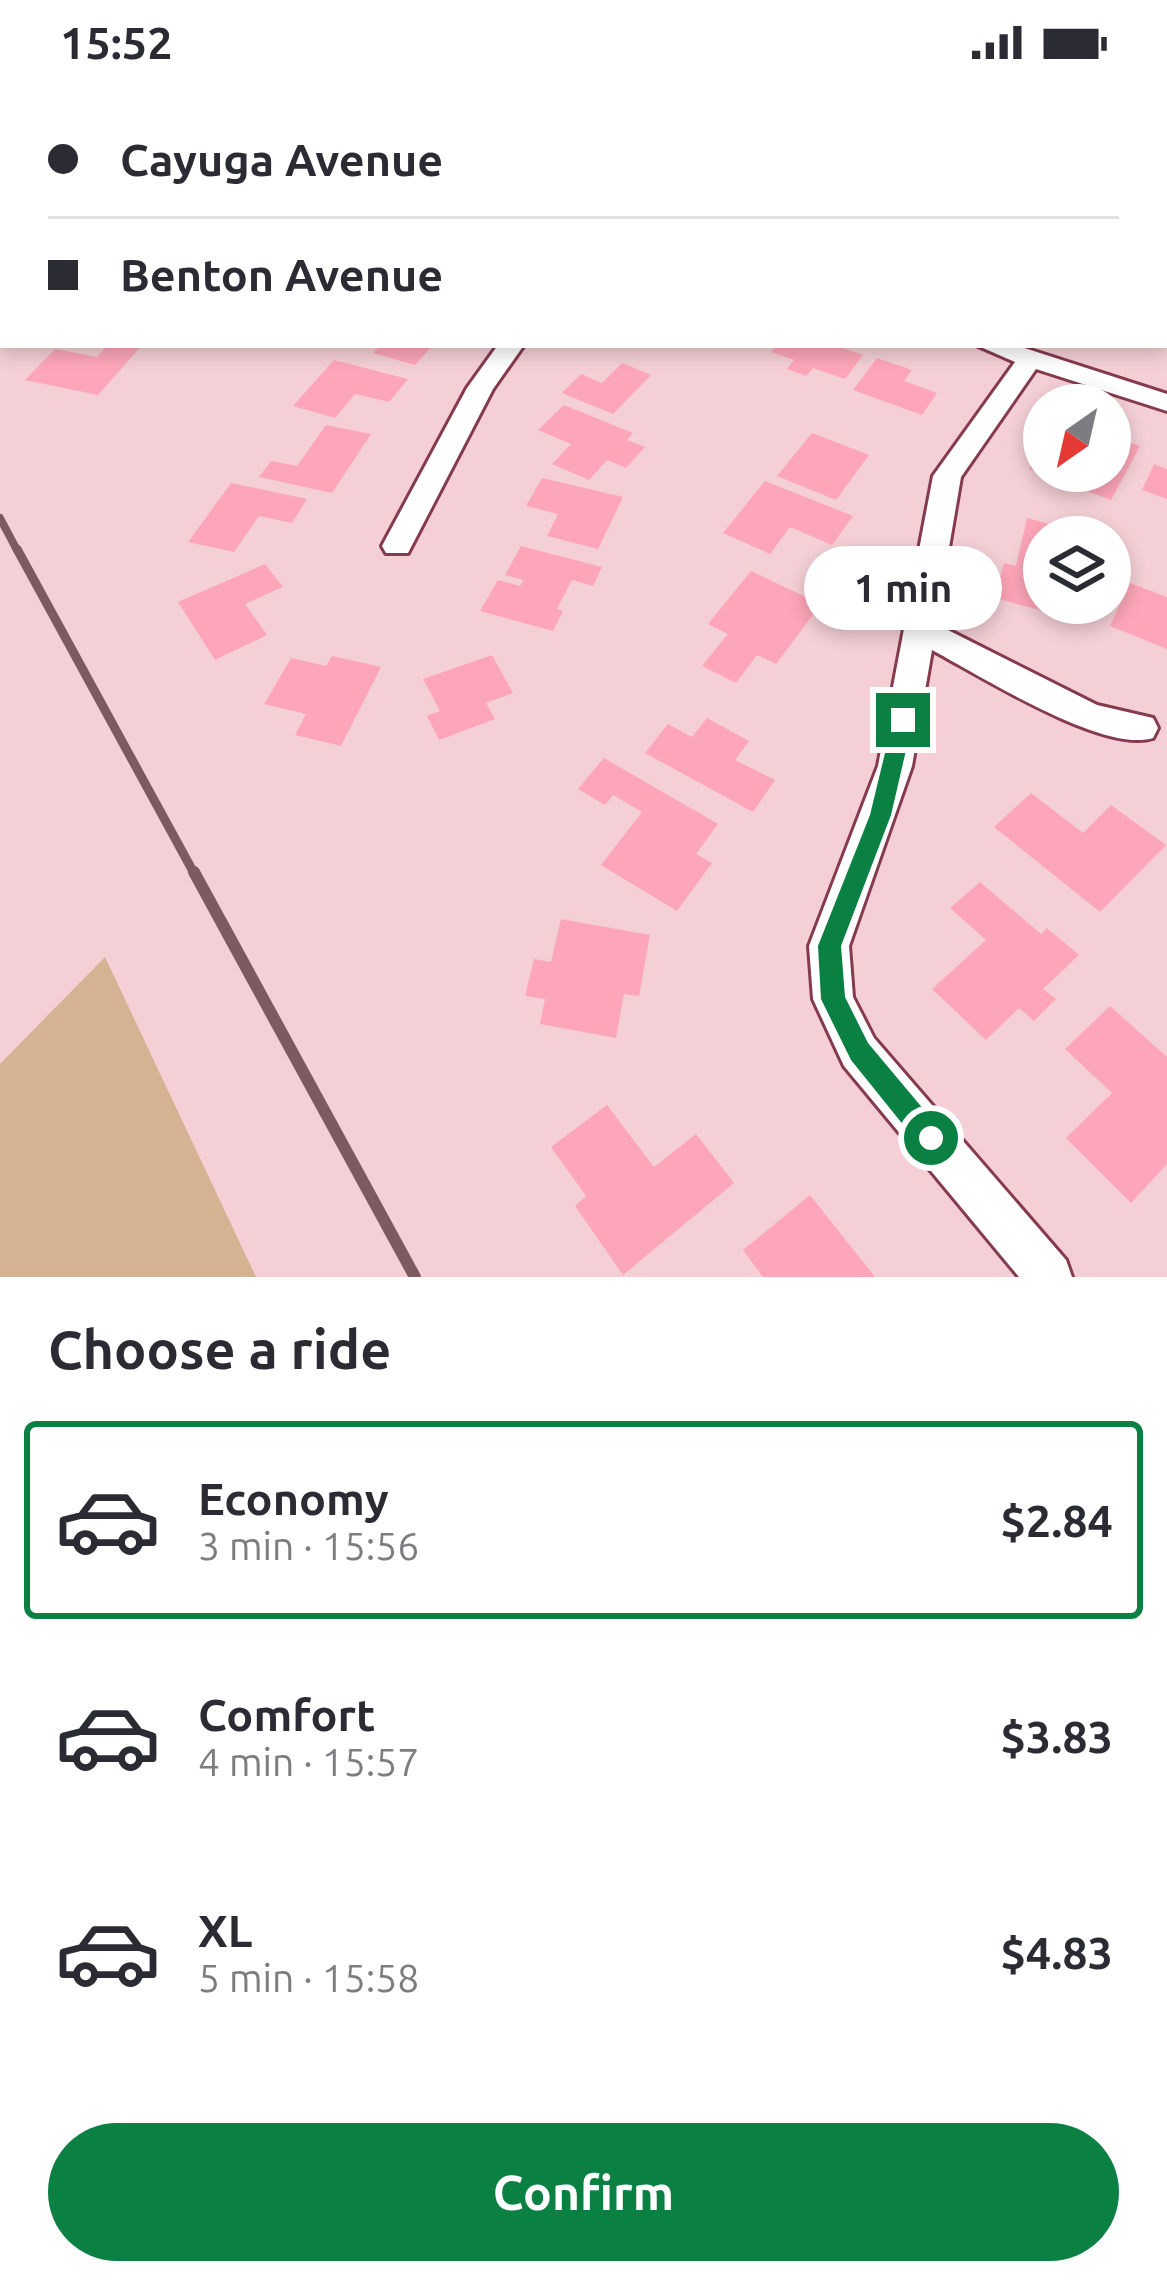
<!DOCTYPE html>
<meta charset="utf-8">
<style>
:root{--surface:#fff;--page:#f2f2f3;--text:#2b2b33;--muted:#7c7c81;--line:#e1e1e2;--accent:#0b8043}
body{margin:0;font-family:Ubuntu,sans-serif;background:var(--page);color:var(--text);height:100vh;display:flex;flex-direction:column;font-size:45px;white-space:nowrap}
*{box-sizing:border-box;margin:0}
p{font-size:39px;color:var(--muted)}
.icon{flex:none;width:66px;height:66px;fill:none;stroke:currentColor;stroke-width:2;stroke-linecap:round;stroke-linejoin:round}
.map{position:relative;height:1193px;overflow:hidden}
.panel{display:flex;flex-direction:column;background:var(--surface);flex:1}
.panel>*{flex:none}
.banner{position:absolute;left:0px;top:0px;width:1167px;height:264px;box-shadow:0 6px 18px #0003;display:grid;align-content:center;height:264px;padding:0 48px;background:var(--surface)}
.needle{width:78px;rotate:214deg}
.controls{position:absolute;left:1023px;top:300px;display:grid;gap:24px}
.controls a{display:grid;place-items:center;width:108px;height:108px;border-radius:50%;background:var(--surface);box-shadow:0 6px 18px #0003;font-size:60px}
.end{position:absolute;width:54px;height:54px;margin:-27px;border:15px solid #0b8043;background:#fff;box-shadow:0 0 0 6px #fff}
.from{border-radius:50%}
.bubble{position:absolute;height:84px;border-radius:42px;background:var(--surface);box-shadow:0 6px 18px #0003;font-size:39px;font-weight:600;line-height:84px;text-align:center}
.banner b{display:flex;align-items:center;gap:42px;height:114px;font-size:45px}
.banner b+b{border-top:3px solid var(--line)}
.banner i{width:30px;height:30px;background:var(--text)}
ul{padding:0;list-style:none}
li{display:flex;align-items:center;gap:36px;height:198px;margin:0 24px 18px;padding:0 24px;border:6px solid transparent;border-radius:12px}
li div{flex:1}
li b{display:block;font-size:45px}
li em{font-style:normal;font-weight:600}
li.current{border-color:var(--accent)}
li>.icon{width:108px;height:108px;stroke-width:1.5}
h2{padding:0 48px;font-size:54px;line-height:144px}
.button{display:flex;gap:24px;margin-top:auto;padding:24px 48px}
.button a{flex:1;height:138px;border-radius:72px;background:var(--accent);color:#fff;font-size:48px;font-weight:600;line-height:138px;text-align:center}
.status{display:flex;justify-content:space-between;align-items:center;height:84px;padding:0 60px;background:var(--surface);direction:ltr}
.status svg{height:33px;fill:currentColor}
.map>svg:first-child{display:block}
</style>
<div class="status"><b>15:52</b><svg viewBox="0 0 49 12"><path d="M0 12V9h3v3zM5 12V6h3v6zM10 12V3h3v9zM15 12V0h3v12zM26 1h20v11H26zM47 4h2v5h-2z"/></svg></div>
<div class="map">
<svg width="1167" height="1193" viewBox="0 0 1167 1193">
<rect width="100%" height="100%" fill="#f4cfd6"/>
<polygon fill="#d5b392" points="105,873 256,1193 0,1193 0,980"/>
<g fill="#fea6b9">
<polygon points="108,261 142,261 98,311 25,296 55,265 97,273"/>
<polygon points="381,261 433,261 415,281 373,269"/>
<polygon points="778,261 834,261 863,271 845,295 813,284 806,292 787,285 794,276 771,268"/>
<polygon points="877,274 912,286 904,297 937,309 922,331 853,306"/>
<polygon points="334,276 408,295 389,318 355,310 335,334 293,322"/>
<polygon points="622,279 651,291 613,330 562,309 581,290 602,299"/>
<polygon points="564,321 633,349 627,356 645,363 626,384 607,376 589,396 552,380 571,360 538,346"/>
<polygon points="326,341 371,350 332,409 259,393 271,377 297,382"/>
<polygon points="812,349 869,371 836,416 777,392"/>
<polygon points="1110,351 1140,362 1111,416 1029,385 1044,362 1044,387 1110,387"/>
<polygon points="1154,380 1167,385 1167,415 1142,406"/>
<polygon points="542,394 623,413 598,465 547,452 558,430 526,422"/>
<polygon points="765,397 853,432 832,461 790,443 770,470 723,449"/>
<polygon points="231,399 307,415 292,439 259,432 234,468 188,458"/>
<polygon points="1027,434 1078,448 1077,453 1044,453 1044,519 1064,519 1062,532 995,514 1004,479 1016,482"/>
<polygon points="521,462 602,483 593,502 572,496 557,525 563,527 553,547 480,527 498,496 520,502 523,496 505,491"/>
<polygon points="265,480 283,503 245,520 267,551 215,576 178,518"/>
<polygon points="751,487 821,520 776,580 757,571 736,599 702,582 728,550 708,540"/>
<polygon points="1130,499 1167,513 1167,565 1110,542"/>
<polygon points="492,571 513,609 486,619 495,635 439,656 427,632 440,627 423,595"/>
<polygon points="332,572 381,583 341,662 295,651 306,630 264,620 291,574 326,582"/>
<polygon points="707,634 749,657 735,676 775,696 753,728 645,669 668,640 692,653"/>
<polygon points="604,674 718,740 696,770 712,779 677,827 601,781 642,728 613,711 605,721 578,705"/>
<polygon points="1031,709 1083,749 1111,721 1166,761 1100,828 994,743"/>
<polygon points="980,798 1041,850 1047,844 1079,871 1043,905 1056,915 1034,937 1019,924 986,956 932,905 986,856 950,824"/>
<polygon points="561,835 650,851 639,912 624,910 616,954 540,940 545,915 525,912 534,875 551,878"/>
<polygon points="1110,922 1167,973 1167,1080 1131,1119 1066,1054 1112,1009 1065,965"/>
<polygon points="607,1021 654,1083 696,1050 734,1099 623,1191 575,1122 586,1112 551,1063"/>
<polygon points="810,1111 875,1193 763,1193 743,1166"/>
</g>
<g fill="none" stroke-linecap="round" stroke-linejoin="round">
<defs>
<g id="minor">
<polygon points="43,0 67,0 41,3"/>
<polygon points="164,0 191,0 193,3 166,3"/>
<polygon points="463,0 485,0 461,3"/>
<polygon points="498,261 524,261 493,305 408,469 386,469 382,462 467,304"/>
<path d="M976 261H1015L1167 310V327L1036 285 961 393 936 540 1097 621 1153 634 1158 644 1153 654C1104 670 979 591 932 566L912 682 849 862 853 913 874 954 1066 1176 1072 1193H1019L844 982 813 915 809 862 878 682 933 392 1015 278Z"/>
</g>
</defs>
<use href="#minor" stroke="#863a4e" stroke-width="6"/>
<use href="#minor" fill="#fff" fill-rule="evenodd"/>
<polyline stroke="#7d5961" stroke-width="8" points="0,434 18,468"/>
<polyline stroke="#7d5961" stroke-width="9" points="17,465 195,791"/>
<polyline stroke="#7d5961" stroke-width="12" points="194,788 415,1193"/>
</g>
<polygon fill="#0b8043" points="903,628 913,636 891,731 841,862 845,913 868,959 940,1045 943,1054 940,1063 931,1067 921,1063 851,976 821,915 818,862 870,731 893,636"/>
</svg>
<div class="controls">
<a><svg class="needle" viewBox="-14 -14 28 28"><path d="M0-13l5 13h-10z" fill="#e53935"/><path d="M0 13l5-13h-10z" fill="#7c7c81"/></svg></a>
<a><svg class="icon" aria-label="layers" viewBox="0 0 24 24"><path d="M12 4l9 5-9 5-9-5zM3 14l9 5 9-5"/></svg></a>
</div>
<i class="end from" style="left:931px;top:1054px"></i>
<i class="end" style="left:903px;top:636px"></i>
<div class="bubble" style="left:804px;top:462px;width:198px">1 min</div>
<div class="banner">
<b><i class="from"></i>Cayuga Avenue</b>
<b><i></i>Benton Avenue</b>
</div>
</div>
<section class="panel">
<h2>Choose a ride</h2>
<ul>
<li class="current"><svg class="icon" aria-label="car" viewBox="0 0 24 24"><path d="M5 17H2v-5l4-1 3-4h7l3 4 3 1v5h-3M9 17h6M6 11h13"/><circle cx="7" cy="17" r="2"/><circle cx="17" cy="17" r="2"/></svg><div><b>Economy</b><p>3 min · 15:56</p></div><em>$2.84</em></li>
<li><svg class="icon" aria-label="car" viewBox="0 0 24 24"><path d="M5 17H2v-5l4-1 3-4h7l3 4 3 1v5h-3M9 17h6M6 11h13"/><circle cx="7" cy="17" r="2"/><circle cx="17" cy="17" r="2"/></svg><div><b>Comfort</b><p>4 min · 15:57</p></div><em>$3.83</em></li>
<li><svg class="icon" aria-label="car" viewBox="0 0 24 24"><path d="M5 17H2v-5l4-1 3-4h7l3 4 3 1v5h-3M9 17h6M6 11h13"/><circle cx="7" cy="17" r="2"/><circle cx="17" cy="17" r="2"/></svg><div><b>XL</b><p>5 min · 15:58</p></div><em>$4.83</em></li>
</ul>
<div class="button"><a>Confirm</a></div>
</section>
